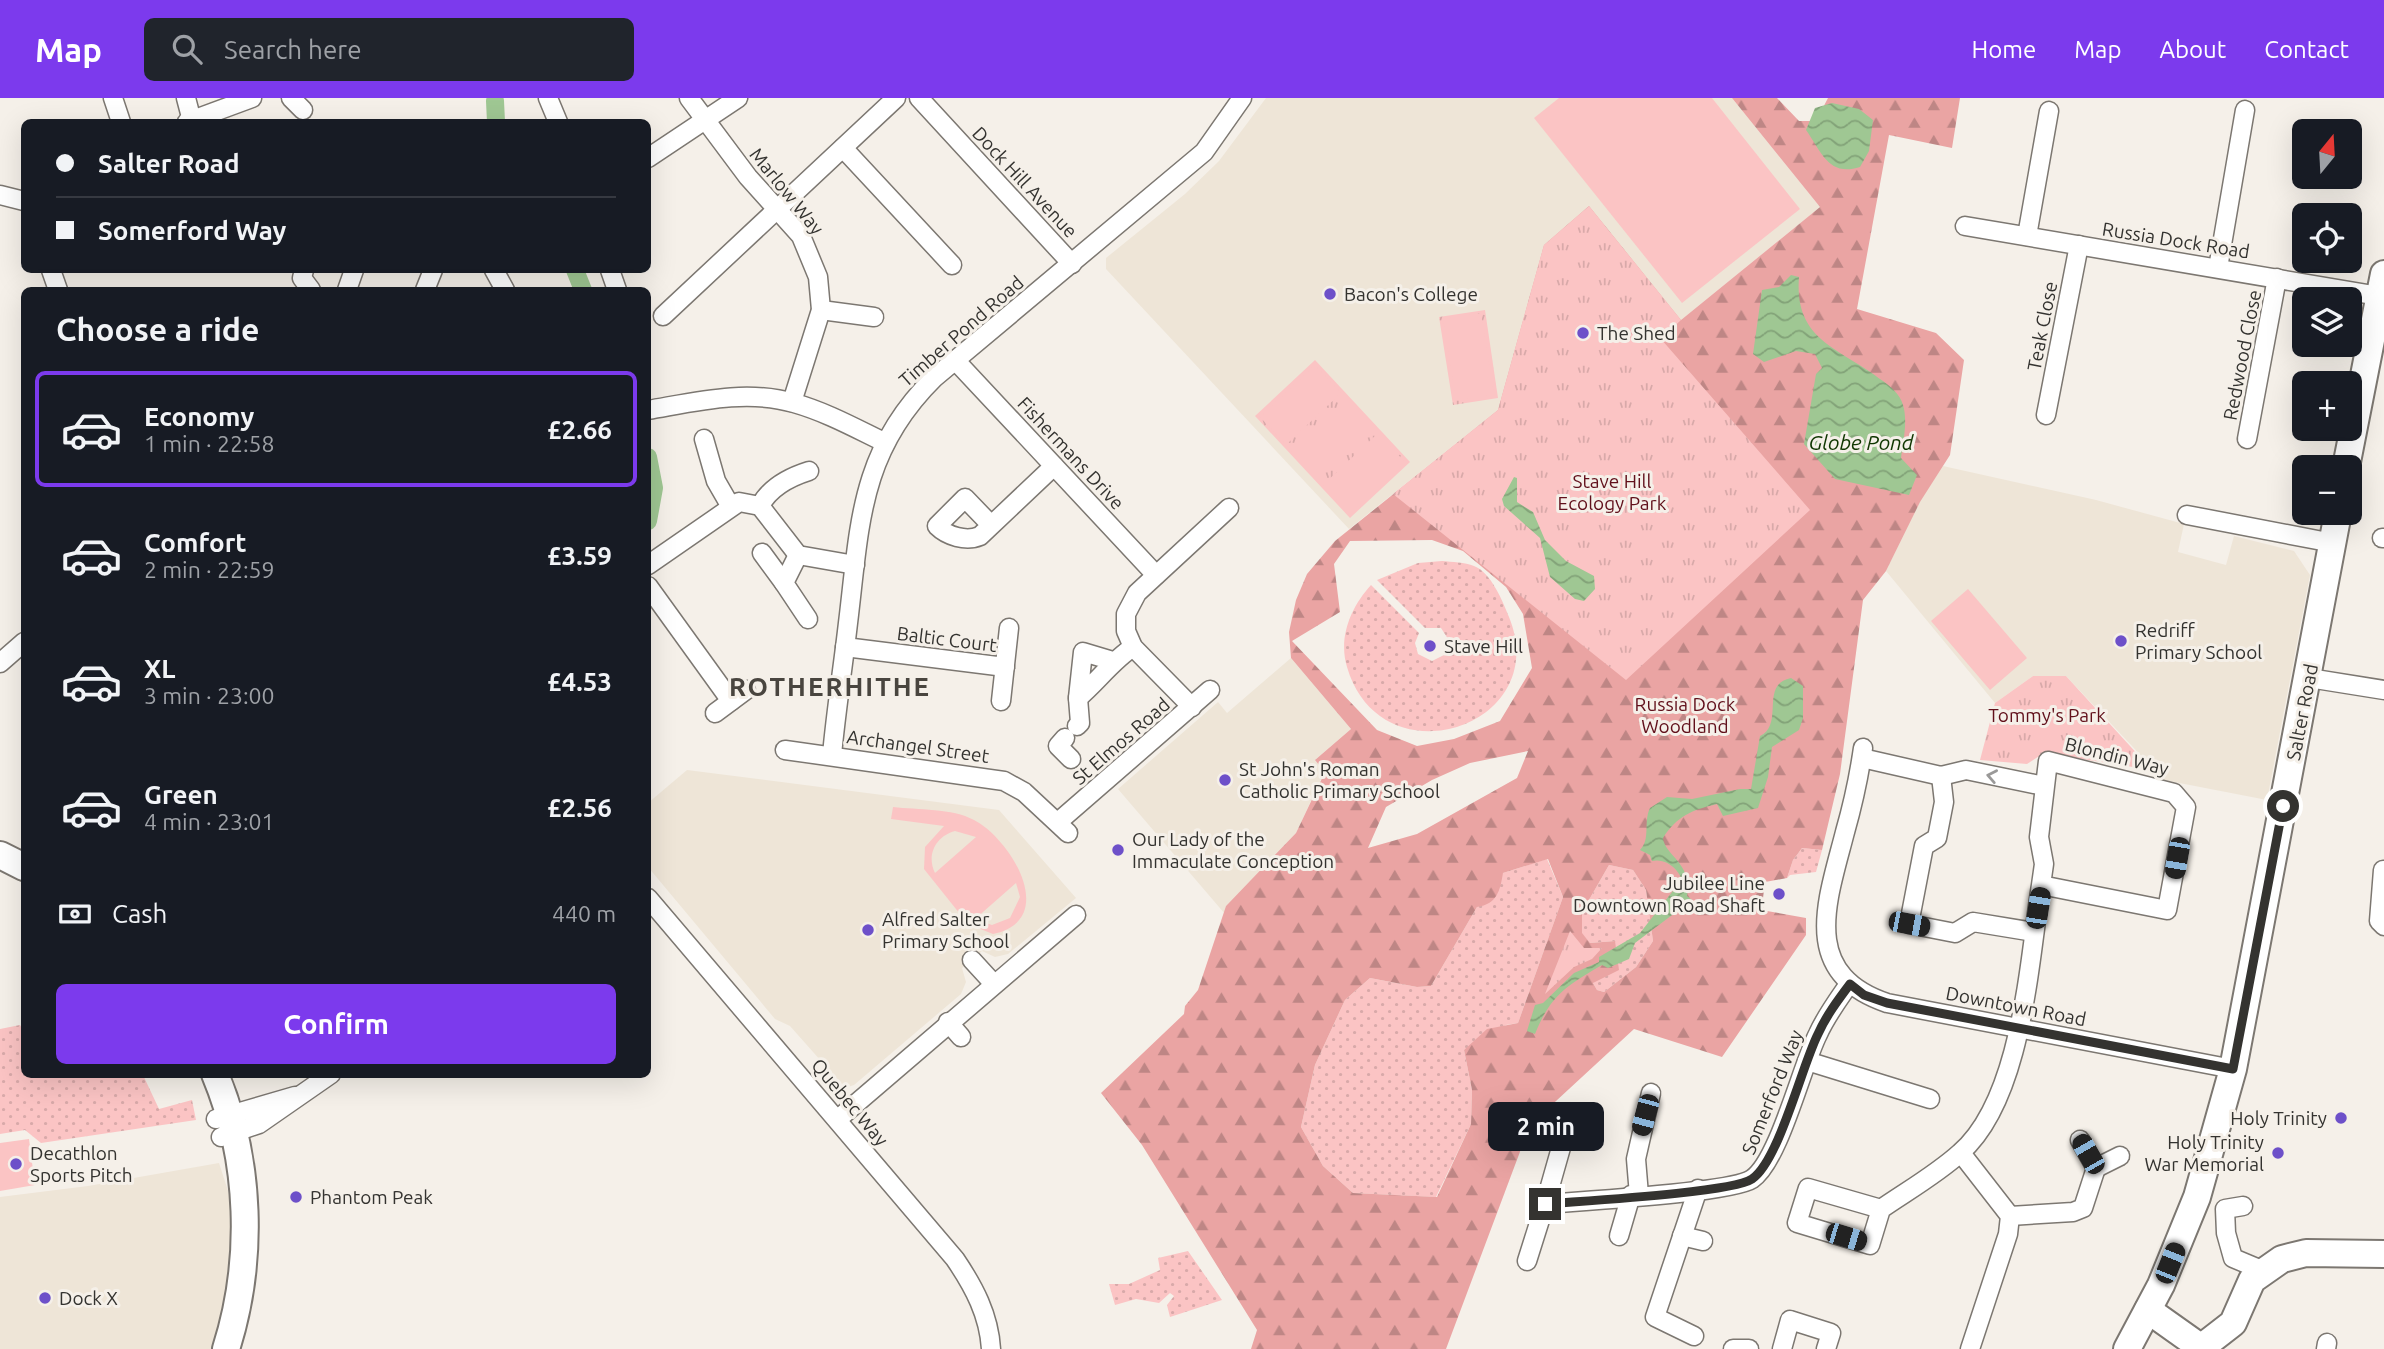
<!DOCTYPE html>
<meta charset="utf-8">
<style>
:root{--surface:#171b24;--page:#20242c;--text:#f1f3f6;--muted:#9ea1a6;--line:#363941;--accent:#7c3aed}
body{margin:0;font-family:Ubuntu,sans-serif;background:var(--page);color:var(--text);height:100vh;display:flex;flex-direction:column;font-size:26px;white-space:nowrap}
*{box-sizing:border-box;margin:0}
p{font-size:23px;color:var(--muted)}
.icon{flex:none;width:38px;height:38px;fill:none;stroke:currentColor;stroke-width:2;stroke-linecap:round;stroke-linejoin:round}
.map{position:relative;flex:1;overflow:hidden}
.side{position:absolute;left:21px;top:189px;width:630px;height:791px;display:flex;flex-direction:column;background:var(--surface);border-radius:10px;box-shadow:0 7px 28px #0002}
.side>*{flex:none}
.hud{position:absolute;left:21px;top:21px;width:630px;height:154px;border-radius:10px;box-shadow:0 7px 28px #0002;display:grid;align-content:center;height:154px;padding:0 35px;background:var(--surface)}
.needle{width:46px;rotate:18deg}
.fabs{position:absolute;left:2292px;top:21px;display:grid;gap:14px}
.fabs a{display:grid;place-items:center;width:70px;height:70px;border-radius:10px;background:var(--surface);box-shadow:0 7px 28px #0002;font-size:35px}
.end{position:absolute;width:32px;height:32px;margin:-16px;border:9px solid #343330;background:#fff;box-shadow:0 0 0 4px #fff}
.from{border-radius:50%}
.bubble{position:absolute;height:49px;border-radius:10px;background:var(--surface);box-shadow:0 7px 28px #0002;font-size:23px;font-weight:700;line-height:49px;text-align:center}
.car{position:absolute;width:21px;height:42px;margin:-21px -10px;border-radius:9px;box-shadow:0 0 5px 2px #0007;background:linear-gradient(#222 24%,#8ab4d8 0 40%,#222 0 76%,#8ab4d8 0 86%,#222 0)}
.hud b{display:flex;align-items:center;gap:24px;height:66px;font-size:26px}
.hud b+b{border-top:2px solid var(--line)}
.hud i{width:18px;height:18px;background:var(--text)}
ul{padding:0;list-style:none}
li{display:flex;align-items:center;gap:21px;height:116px;margin:0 14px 10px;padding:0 21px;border:4px solid transparent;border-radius:10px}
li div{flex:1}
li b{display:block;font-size:26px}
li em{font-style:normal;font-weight:700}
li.current{border-color:var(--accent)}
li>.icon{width:63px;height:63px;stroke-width:1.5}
h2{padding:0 35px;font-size:32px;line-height:84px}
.pay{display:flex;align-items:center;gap:18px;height:77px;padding:0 35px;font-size:26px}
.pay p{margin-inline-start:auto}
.button{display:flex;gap:14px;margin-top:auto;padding:14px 35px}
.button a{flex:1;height:80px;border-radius:10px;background:var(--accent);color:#fff;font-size:28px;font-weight:700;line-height:80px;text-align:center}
header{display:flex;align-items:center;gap:42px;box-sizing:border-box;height:98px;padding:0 35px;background:var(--accent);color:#fff}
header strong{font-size:33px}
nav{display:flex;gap:38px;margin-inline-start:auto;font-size:24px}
.search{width:490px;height:63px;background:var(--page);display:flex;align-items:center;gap:18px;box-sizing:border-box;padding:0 24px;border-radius:10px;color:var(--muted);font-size:26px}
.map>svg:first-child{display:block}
</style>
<header>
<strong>Map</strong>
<div class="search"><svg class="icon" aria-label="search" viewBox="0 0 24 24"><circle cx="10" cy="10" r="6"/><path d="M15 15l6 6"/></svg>Search here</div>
<nav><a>Home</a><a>Map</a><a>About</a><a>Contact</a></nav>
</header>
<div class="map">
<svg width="2384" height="1251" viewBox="0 0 2384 1251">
<defs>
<pattern id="grass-dots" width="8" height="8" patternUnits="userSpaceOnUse" patternTransform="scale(1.75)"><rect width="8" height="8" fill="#fbc4c4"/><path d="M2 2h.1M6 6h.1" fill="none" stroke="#d8a9a9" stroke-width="1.8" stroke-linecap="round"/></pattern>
<pattern id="forest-firs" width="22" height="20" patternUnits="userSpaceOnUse" patternTransform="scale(1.75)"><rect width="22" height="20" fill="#eaa4a3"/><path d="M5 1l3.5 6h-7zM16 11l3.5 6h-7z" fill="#be8685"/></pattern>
<pattern id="park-tufts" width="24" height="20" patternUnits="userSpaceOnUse" patternTransform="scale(1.75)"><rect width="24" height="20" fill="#fbc4c4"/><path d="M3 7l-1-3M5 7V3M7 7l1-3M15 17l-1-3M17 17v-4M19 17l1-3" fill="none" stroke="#d8a9a9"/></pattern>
<pattern id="water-waves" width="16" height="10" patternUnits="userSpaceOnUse" patternTransform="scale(1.75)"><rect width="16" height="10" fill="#9fc793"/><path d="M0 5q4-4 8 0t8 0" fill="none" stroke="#82a278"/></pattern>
</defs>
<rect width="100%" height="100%" fill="#f5f0e9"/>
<g fill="#eee5d7">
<polygon points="1266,0 1732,0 1820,109 1681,222 1589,109 1544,147 1498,312 1349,431 1106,171 1106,160 1185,96 1219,63"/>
<polygon points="1943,368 2096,402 2184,426 2178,454 2226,467 2234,438 2294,453 2310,477 2267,702 2164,682 2066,578 2033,578 1995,605 1886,473 1920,403"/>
<polygon points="1291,560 1351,631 1316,661 1325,673 1296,735 1226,808 1225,816 1118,691 1218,604 1227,615"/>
<polygon points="687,672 999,712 1076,800 1008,856 995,859 982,853 962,870 966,884 961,896 854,987 845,990 790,928 775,921 648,769 648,705"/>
<polygon points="219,1065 231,1102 235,1184 221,1251 0,1251 0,1099 88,1088"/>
</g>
<g fill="url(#grass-dots)">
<path d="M1442 463C1452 464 1465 464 1474 468 1491 474 1503 504 1509 519 1554 629 1381 685 1347 569 1338 539 1351 509 1371 487L1419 535 1415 545 1418 556 1432 563 1446 556 1450 544 1441 530H1425L1377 482 1418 465Z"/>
<polygon points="1802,750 1822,752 1816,774 1790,777 1787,780 1793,762"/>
<polygon points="1547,761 1563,799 1518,925 1506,927 1464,952 1472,992 1471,1026 1436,1099 1353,1095 1323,1068 1301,1029 1315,967 1345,902 1370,880 1417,889 1431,888 1477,809 1503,775"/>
<polygon points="1609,767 1633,772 1646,792 1653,843 1636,869 1604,894 1597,892 1593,885 1615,843 1590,845 1582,836 1582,814"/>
<polygon points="20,927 24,934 24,976 143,977 159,1011 192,1002 196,1022 41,1045 25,1032 0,1036 0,931"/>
<polygon points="1188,1153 1222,1202 1170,1219 1167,1207 1174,1198 1170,1195 1159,1205 1136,1201 1115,1207 1109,1186 1129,1186 1160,1172 1158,1160"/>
</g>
<path fill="url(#forest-firs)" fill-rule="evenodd" d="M1732 0H1777L1799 23H1816L1828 0H1960L1952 50 1889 37 1857 211 1936 235 1964 262 1950 357 1920 404 1886 473 1863 502 1840 676 1822 752 1802 750 1793 762 1787 780 1765 784 1762 808 1767 813 1806 820V837L1722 959 1634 931 1530 1027 1446 1251H1251L1257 1232 1142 1047 1101 995 1184 916 1185 908 1198 892 1226 808 1296 735 1325 674 1315 662 1351 631 1291 560 1289 534 1296 502 1307 476 1335 443 1498 312 1544 147 1589 108 1681 222 1820 109ZM1432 442 1463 453 1506 489 1523 516 1532 570 1500 623 1454 641 1417 648 1377 632 1292 543 1340 514 1334 466 1350 443ZM1528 653 1517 680 1417 736 1368 750 1386 709 1432 682 1470 665ZM1548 761 1563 799 1518 925 1487 931 1464 952 1472 992 1471 1026 1437 1099 1353 1095 1323 1068 1301 1029 1315 967 1345 902 1370 880 1417 889 1431 888 1477 809C1497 806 1500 793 1503 775ZM1609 767 1633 772 1646 792 1653 843 1636 869 1604 894 1597 892 1593 885 1619 872 1615 843 1590 845 1582 835V814Z"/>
<g fill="url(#park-tufts)">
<polygon points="1589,108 1681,222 1661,241 1810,412 1626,582 1393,396 1498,312 1544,147"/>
<polygon points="1485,212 1498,300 1453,307 1439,219"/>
<polygon points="1315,262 1410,364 1350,420 1255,318"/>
<polygon points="2033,578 2066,578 2152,672 2044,655 2027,666 1980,662 1995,605"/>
<polygon points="1570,833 1584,850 1602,850 1592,861 1574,869 1545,896"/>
</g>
<g fill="#fbc4c4" fill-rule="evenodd">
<polygon points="1559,0 1712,0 1800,111 1682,205 1534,20"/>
<polygon points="1481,215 1494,296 1456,302 1443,221"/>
<polygon points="1315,267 1341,295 1286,347 1260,319"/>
<polygon points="1346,302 1373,329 1318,381 1291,353"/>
<polygon points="1378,335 1404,363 1349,415 1323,387"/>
<polygon points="1968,491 2027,560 1990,592 1931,523"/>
<path d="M893 709C918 712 952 710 974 722 1011 741 1060 822 993 836L968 826 924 771 925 749 944 728 891 721ZM955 733 976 739 935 775C926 757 936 738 955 733ZM1016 785 1020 799 1010 820 992 827 975 821Z"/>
<polygon points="29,1041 35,1087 0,1093 0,1045"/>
</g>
<g fill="url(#water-waves)">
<path d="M1832 5 1859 11 1873 22 1869 53 1860 69C1829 79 1822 55 1806 32L1815 10Z"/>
<path d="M1791 177 1799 179C1794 243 1839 249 1883 283 1891 289 1900 296 1903 307 1908 323 1903 344 1901 360L1917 377 1909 397 1835 381 1804 346 1816 276 1822 270 1815 256 1796 253 1764 264 1753 256 1762 192 1779 189Z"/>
<polygon points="1514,379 1517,380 1517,404 1533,414 1545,442 1566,463 1594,478 1595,491 1584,503 1575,501 1550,479 1540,440 1504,408 1502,401"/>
<path d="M1791 580 1803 588V620L1799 632 1772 649 1768 679 1758 710 1723 718 1717 706C1692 712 1677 718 1663 740 1665 758 1693 765 1687 798L1692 802 1635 845 1629 861 1608 870 1602 867C1568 887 1551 896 1535 936L1527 933 1535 907 1543 905 1574 875 1599 864V859L1640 835 1676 789 1684 793C1685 777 1669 759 1652 763L1650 757 1640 752C1651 741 1643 724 1650 710L1667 699 1692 701 1740 691H1751L1760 638C1785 626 1759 586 1791 580Z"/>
</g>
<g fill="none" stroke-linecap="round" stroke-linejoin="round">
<g stroke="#9fc793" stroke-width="18">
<polyline points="495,3 496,24"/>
<polyline points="575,172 583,192"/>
<polyline points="648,359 654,390 648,423"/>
</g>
<defs>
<g id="street">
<polyline points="113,0 121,24"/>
<polyline points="186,0 192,23"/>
<polyline points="291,0 303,12"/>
<polyline points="548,0 558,24"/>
<polyline points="689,0 748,79 801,138 818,179 821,212 792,304"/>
<polyline points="919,0 1072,166"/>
<polyline points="187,24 252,0"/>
<polyline points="843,50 952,167"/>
<polyline points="648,60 738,0"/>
<polyline points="0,97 24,103"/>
<polyline points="1965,128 2384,199"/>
<polyline points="2027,138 2049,13"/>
<polyline points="2218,170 2245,12"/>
<polyline points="51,172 58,192"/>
<polyline points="304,172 302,180 311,192"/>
<polyline points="494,172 505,192"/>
<polyline points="610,172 617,192"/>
<polyline points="347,192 354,172"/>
<polyline points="425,192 433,172"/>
<polyline points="821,212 874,219"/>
<polyline points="663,218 896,0"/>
<polyline points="955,262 1156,477"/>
<path d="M648 312C695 304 746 291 794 305 826 314 855 330 884 344"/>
<polyline points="2046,317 2079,147"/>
<polyline points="704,341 716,383 731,409"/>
<polyline points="2247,341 2277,180"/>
<path d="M760 408C770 389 790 379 809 373"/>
<polyline points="2187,417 2333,445"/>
<path d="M991 427 965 400 937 428C947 438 966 444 980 438L1054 368"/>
<polyline points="2382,440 2384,440"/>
<polyline points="762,455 784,485"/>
<polyline points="798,457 784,485 808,521"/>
<polyline points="648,467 739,404 760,408 798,457 855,467"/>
<polyline points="648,488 731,603"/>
<polyline points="845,549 1005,569"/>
<path d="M1113 563 1083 554 1078 600C1098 583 1112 563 1133 549"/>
<polyline points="0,565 24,544"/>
<polyline points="2309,580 2384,592"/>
<polyline points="1001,603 1009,530"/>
<polyline points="1192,609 1133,549 1126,533 1126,516 1137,495 1229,410"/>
<polyline points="715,615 746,592"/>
<polyline points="1077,628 1080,625 1078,600"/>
<polyline points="1065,640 1058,648 1071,661"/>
<path d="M1863 650C1859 678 1853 706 1845 734 1828 801 1798 875 1887 905L2233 971"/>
<polyline points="785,652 1004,683 1024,694 1068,735"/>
<path d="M832 657C836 613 843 569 848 525 860 427 859 354 934 280L1204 54 1242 0"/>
<polyline points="1862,660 1941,678 1966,672 2044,688"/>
<polyline points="1941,678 1944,704 1937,740 1924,748 1909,826 1955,835 1973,824 2034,834"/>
<polyline points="1058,724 1210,592"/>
<polyline points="2383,772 2379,823 2384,828"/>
<path d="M648 800 955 1161C974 1189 989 1217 991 1251"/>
<polyline points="972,862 994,886"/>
<polyline points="948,924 961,939"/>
<polyline points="1807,963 1930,1001"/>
<polyline points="216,1021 295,998"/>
<polyline points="838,1021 1076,817"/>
<polyline points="221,1039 259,1026 331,976"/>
<polyline points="1961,1055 2010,1118 2008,1136 1970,1251"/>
<polyline points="2096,1070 2120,1058"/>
<polyline points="1639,1097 1636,1061 1651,995"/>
<polyline points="1545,1106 1566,1032"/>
<polyline points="2243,1108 2225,1111 2226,1135 2233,1160 2264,1173"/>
<path d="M1881 1111 1870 1147 1797 1125 1808 1090 1881 1111C1907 1093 1937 1076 1960 1055 2022 1001 2029 864 2041 787L2044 766 2039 739 2048 663 2174 695 2186 709 2167 812 2041 787"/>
<polyline points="2010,1118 2073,1114 2083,1110 2096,1070 2080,1042"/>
<polyline points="1619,1138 1631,1097"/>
<polyline points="1682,1138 1703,1143"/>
<path d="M1527 1163 1545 1106C1580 1103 1731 1095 1752 1081 1779 1063 1802 967 1818 936 1826 918 1838 902 1849 886"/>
<polyline points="1694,1238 1655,1219 1698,1091"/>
<polyline points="1733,1251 1749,1251"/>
<polyline points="1782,1251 1790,1222 1831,1235 1826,1251"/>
<polyline points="2326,1251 2327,1245"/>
</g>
<g id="secondary">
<polyline points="2346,369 2384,176"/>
<polyline points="0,757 24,769"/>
<path d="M215 976C251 1062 254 1163 226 1251"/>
<polyline points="2148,1212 2203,1251"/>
<polyline points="2202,1249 2233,1225 2252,1182 2282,1161 2306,1155 2384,1156"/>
<polyline points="2127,1251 2161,1187 2197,1099 2233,971 2338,415"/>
</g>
</defs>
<use href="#street" stroke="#7c7771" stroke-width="21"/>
<use href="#secondary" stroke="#7c7771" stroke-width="30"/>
<use href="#street" stroke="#fff" stroke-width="18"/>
<use href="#secondary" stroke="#fff" stroke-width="26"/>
</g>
<defs><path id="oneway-chevron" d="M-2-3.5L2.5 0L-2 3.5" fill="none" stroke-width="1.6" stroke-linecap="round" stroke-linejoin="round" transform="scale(1.75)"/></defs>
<use stroke="#9a9998" href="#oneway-chevron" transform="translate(1992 678) rotate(-169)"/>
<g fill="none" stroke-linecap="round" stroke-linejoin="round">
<path stroke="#343330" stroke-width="9" d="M1545 1106C1580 1103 1731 1095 1752 1081 1779 1063 1802 967 1818 936 1826 918 1838 902 1850 886L1864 897 1887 905 2233 971 2283 708"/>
</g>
<g fill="#6d50c9" stroke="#f5f0e9" stroke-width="2.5">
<circle cx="1330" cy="196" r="7"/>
<circle cx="1583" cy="235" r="7"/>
<circle cx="2121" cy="543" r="7"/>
<circle cx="1430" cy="548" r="7"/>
<circle cx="1225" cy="682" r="7"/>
<circle cx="1118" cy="752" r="7"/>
<circle cx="1779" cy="796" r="7"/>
<circle cx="868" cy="832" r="7"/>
<circle cx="2341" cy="1020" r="7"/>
<circle cx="2278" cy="1055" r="7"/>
<circle cx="16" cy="1066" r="7"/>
<circle cx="296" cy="1099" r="7"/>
<circle cx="45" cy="1200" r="7"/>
</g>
<g text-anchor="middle" stroke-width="6" stroke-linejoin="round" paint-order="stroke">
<g font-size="19" fill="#343330" stroke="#f5f0e9">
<text transform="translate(1025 84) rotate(47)" y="7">Dock Hill Avenue</text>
<text transform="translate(787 93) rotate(51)" y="7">Marlow Way</text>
<text transform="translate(2176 142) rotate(9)" y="7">Russia Dock Road</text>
<text transform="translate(2042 228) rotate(-79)" y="7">Teak Close</text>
<text transform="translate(961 233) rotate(-41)" y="7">Timber Pond Road</text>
<text transform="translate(2242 257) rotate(-79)" y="7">Redwood Close</text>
<text transform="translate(1071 355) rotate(47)" y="7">Fishermans Drive</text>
<text transform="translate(947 541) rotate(7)" y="7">Baltic Court</text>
<text transform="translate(2302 614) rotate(-79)" y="7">Salter Road</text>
<text transform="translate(1121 643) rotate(-41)" y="7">St Elmos Road</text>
<text transform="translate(918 648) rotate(8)" y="7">Archangel Street</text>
<text transform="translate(2117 658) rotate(14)" y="7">Blondin Way</text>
<text transform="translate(2016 908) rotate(11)" y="7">Downtown Road</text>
<text transform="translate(1772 994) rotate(-68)" y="7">Somerford Way</text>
<text transform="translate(850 1004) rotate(50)" y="7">Quebec Way</text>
</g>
<g font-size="19" fill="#343330" stroke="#f5f0e9" text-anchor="start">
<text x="1344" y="203">Bacon's College</text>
<text x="1597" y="242">The Shed</text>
<text x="2135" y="539">Redriff<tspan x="2135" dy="22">Primary School</tspan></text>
<text x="1444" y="555">Stave Hill</text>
<text x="1239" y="678">St John's Roman<tspan x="1239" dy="22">Catholic Primary School</tspan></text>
<text x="1132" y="748">Our Lady of the<tspan x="1132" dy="22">Immaculate Conception</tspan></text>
<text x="1765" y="792" text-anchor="end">Jubilee Line<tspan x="1765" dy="22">Downtown Road Shaft</tspan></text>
<text x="882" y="828">Alfred Salter<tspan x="882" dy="22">Primary School</tspan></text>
<text x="2327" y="1027" text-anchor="end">Holy Trinity</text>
<text x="2264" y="1051" text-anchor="end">Holy Trinity<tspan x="2264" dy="22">War Memorial</tspan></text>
<text x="30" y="1062">Decathlon<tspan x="30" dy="22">Sports Pitch</tspan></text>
<text x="310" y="1106">Phantom Peak</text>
<text x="59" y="1207">Dock X</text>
</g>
<g font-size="19" fill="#61101b" stroke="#f5f0e9">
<text x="1612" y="390">Stave Hill<tspan x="1612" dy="22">Ecology Park</tspan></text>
<text x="1685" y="613">Russia Dock<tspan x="1685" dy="22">Woodland</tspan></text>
<text x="2047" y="624">Tommy's Park</text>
</g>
<g font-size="21" font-style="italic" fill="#0f3601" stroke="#f5f0e9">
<text x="1861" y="352">Globe Pond</text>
</g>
<g font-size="26" font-weight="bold" letter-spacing="2" fill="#49453f" stroke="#f5f0e9">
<text x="830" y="598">ROTHERHITHE</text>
</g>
</g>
</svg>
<div class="fabs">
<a><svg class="needle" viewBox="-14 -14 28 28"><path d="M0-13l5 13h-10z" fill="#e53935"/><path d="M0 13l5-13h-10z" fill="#9ea1a6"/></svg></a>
<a><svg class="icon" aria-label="locate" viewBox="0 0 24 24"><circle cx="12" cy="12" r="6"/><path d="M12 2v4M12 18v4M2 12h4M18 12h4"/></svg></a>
<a><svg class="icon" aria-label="layers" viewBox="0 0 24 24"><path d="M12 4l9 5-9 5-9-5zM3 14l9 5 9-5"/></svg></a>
<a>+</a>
<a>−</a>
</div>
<i class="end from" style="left:2283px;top:708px"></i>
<i class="end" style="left:1545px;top:1106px"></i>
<div class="bubble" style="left:1488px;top:1004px;width:116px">2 min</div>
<i class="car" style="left:2177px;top:760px;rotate:190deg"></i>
<i class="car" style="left:2038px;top:810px;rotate:9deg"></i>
<i class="car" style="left:1909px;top:826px;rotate:101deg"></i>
<i class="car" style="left:1645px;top:1017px;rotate:195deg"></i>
<i class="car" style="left:2088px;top:1056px;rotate:330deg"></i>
<i class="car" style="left:1846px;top:1139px;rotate:107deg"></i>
<i class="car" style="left:2170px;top:1165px;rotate:22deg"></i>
<div class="hud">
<b><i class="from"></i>Salter Road</b>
<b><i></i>Somerford Way</b>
</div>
<section class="side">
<h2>Choose a ride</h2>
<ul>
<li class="current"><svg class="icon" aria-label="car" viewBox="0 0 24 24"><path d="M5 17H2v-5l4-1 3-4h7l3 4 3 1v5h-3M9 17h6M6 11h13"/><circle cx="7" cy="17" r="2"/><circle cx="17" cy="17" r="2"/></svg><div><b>Economy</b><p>1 min · 22:58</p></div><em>£2.66</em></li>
<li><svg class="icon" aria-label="car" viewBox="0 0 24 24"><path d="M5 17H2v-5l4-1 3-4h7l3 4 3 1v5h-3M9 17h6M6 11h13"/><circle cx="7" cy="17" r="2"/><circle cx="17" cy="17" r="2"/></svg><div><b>Comfort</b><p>2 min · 22:59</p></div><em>£3.59</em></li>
<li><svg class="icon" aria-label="car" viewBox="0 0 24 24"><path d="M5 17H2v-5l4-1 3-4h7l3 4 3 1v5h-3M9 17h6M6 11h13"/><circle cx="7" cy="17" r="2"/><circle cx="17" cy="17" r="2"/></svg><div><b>XL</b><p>3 min · 23:00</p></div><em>£4.53</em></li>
<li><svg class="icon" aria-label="car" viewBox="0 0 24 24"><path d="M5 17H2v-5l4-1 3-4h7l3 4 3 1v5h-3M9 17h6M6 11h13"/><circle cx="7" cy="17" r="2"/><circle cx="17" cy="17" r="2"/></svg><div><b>Green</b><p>4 min · 23:01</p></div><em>£2.56</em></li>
</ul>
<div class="pay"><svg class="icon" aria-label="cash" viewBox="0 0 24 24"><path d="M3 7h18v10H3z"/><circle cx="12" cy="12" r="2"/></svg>Cash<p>440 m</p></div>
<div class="button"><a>Confirm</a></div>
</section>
</div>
